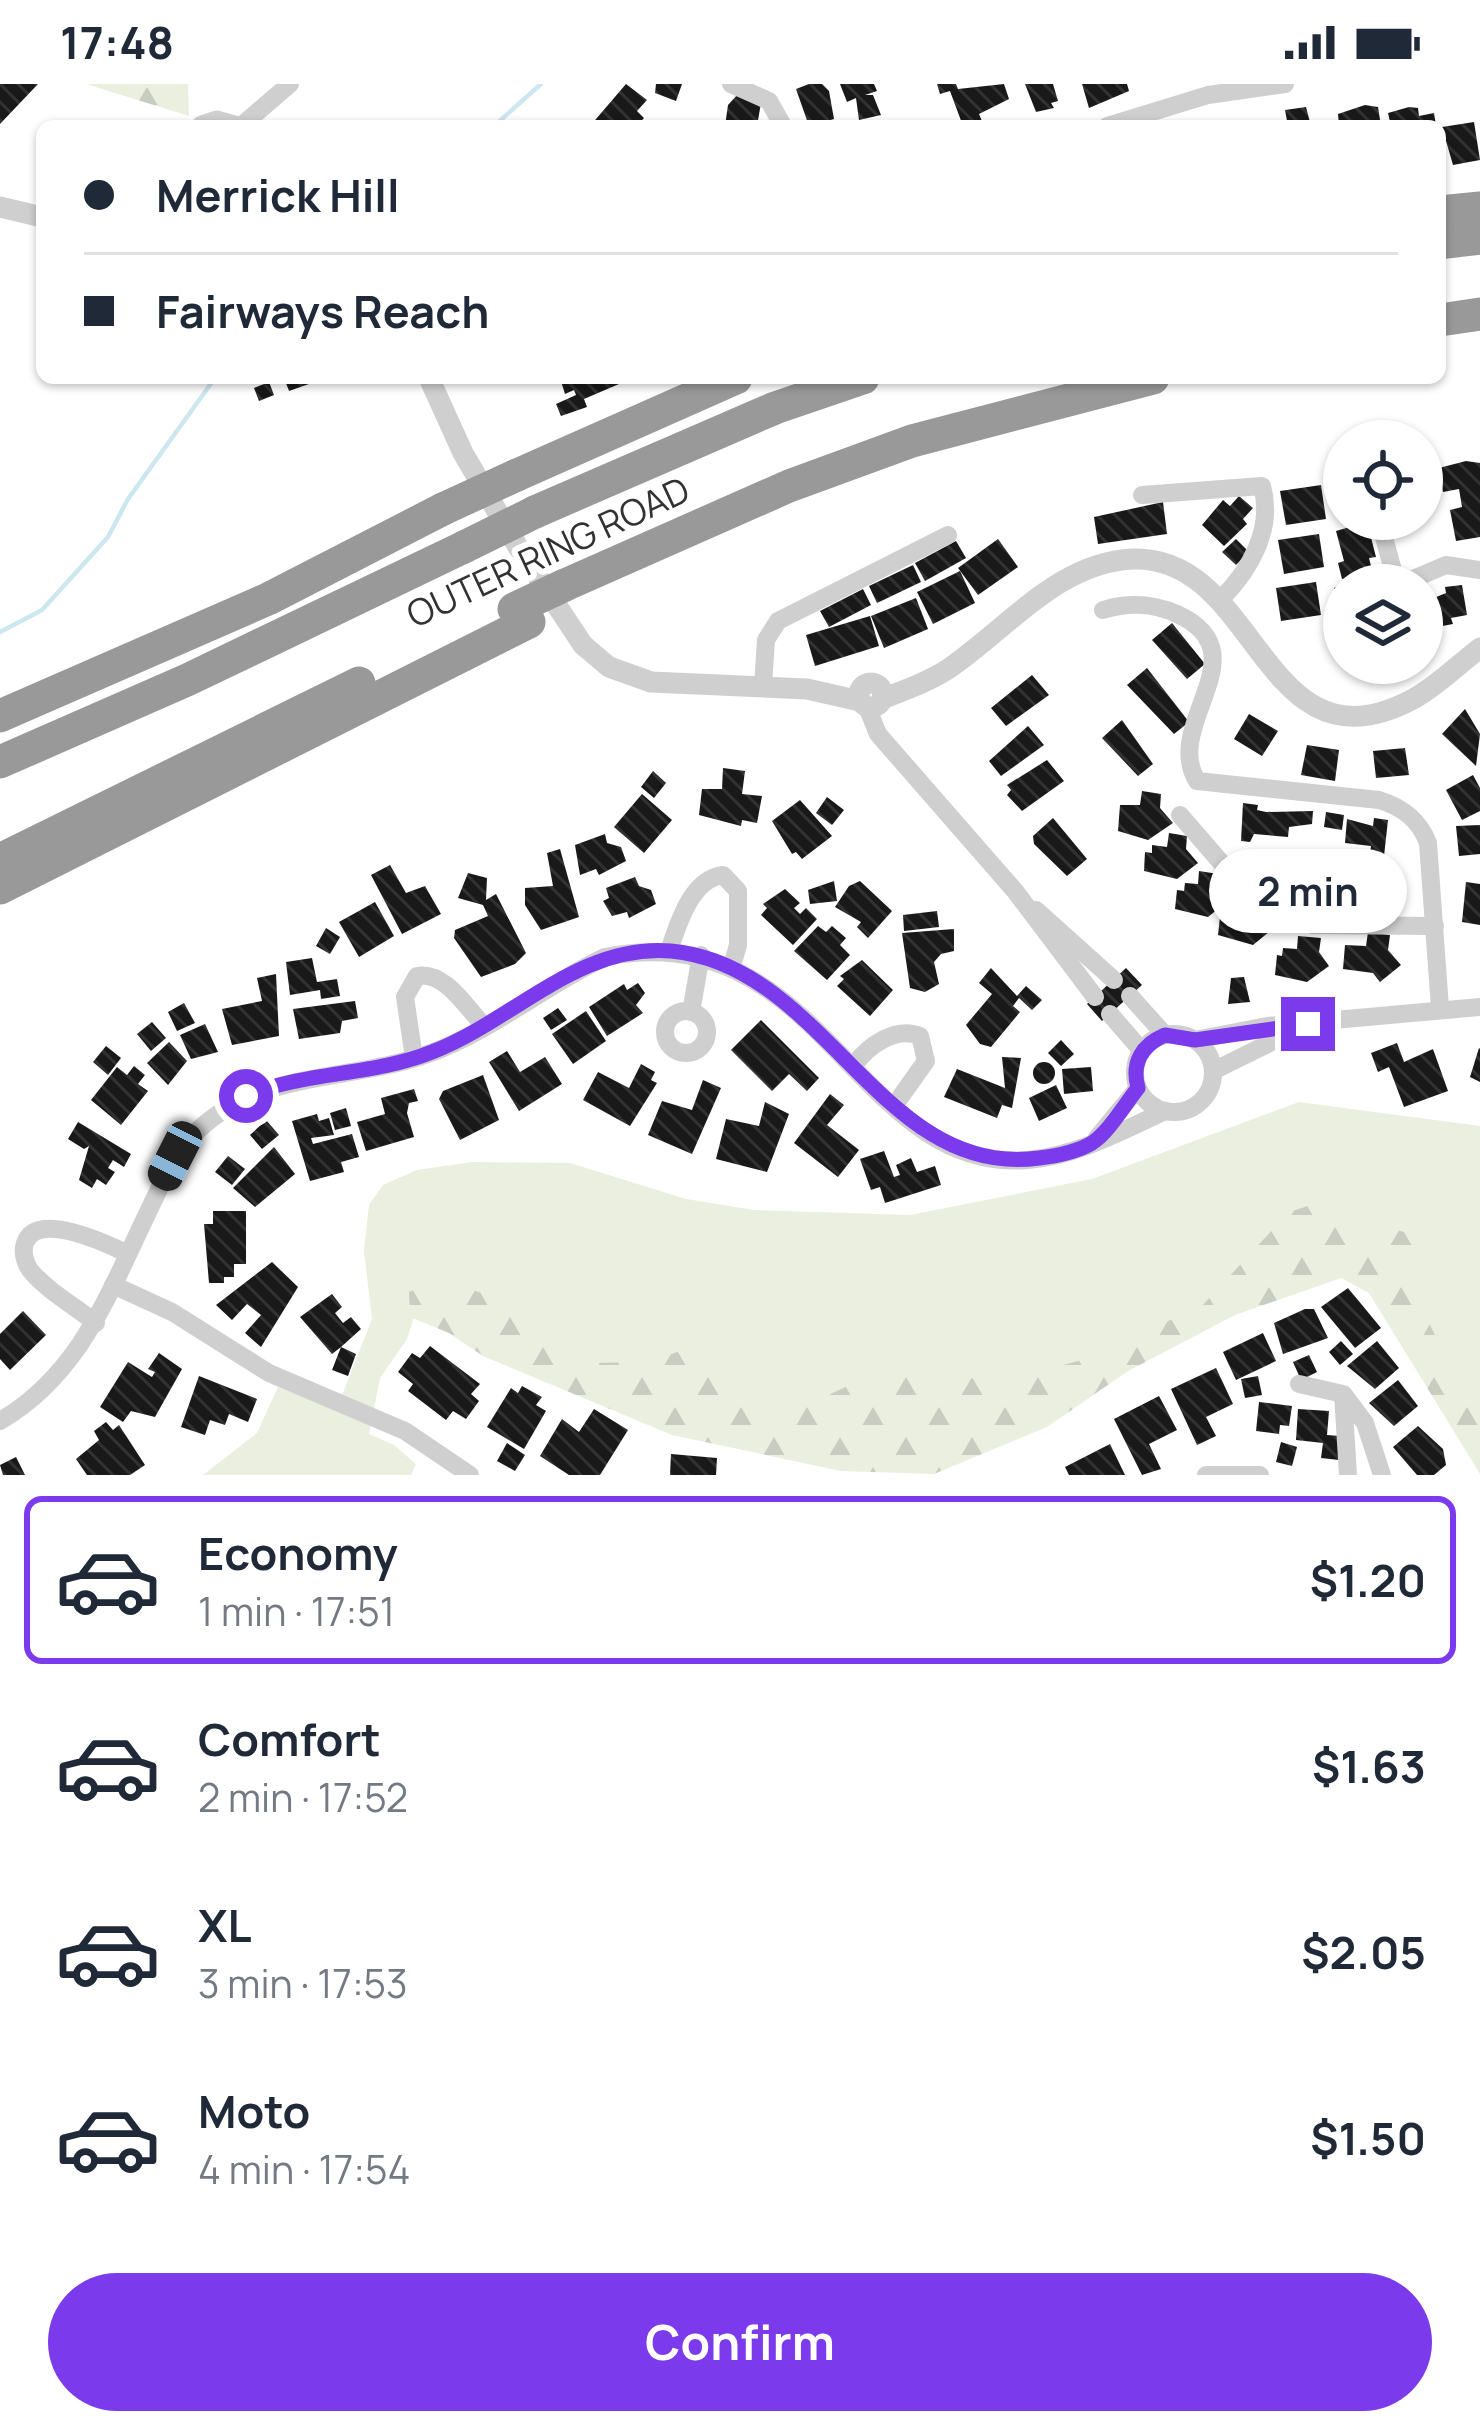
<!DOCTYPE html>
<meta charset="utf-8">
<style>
:root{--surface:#fff;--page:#f2f2f3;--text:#1f2937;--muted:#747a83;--line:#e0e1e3;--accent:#7c3aed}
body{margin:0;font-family:Manrope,sans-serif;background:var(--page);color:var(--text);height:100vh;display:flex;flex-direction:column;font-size:45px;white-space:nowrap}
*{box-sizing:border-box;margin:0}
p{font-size:39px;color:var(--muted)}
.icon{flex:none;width:66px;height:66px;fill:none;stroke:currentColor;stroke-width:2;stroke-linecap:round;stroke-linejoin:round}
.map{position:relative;height:1391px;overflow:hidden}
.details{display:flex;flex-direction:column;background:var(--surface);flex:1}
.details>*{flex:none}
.guide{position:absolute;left:36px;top:36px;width:1410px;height:264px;border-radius:18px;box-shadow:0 3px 9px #0004;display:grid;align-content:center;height:264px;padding:0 48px;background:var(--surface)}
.buttons{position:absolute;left:1323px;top:336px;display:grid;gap:24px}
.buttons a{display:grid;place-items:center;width:120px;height:120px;border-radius:50%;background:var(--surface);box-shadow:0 3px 9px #0004;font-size:60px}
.end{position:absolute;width:54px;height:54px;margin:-27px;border:15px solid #7c3aed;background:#fff;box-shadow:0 0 0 6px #fff}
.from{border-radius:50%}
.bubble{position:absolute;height:84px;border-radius:42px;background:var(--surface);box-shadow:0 3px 9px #0004;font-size:39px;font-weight:700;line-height:84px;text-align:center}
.car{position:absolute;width:36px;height:72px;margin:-36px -18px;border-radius:15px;box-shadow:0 0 9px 3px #0007;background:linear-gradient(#222 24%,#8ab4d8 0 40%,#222 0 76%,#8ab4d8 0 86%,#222 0)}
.guide b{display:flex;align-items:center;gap:42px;height:114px;font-size:45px}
.guide b+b{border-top:3px solid var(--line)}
.guide i{width:30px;height:30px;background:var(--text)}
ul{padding:21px 0 0;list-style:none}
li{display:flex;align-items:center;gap:36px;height:168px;margin:0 24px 18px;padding:0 24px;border:6px solid transparent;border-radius:18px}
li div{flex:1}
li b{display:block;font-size:45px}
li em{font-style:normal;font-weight:700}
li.selected{border-color:var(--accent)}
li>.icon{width:108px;height:108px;stroke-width:1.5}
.primary-button{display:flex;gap:24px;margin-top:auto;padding:24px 48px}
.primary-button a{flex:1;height:138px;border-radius:72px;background:var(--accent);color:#fff;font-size:48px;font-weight:700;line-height:138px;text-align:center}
.status{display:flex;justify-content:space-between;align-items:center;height:84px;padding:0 60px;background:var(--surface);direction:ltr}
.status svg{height:33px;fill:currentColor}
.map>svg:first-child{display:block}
</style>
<div class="status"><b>17:48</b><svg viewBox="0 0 49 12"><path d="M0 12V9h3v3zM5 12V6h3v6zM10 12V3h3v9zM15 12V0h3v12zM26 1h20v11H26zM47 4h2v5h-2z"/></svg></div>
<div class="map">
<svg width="1480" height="1391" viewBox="0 0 1480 1391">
<defs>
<pattern id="forest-firs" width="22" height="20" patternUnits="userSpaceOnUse" patternTransform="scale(3)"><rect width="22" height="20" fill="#eaefe0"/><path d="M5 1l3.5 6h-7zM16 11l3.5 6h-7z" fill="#c9cdc1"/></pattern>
<pattern id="building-back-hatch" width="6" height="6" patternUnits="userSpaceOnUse" patternTransform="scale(3)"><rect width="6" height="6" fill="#191919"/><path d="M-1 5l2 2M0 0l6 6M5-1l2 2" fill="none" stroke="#323232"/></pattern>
</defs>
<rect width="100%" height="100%" fill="#fff"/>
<polygon fill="#eaefe0" points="1299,1018 1480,1042 1480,1367 1354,1178 1139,1266 802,1361 419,1217 407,1255 380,1294 369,1350 394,1361 416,1380 411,1391 203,1391 257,1349 278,1303 337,1324 372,1235 364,1167 369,1121 383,1101 417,1086 472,1078 570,1079 686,1115 754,1126 910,1131 1092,1095"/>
<g fill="url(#forest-firs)">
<polygon points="86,0 188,0 189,32"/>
<polygon points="1311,1121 1404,1148 1413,1158 1416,1212 1480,1344 1480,1390 1369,1209 1341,1194 1235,1231 1128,1287 1047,1343 934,1390 841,1387 672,1351 483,1272 449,1249 410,1233 409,1208 441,1194 532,1228 588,1279 650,1278 677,1268 708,1273 759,1318 788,1322 811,1319 878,1288 964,1295 1029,1290 1078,1277 1202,1222 1289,1128"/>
</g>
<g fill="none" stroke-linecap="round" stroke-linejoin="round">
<g stroke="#cce7ef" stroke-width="4.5">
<polyline points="494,42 541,0"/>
<polyline points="0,548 42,526 108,453 128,415 215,294"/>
</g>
</g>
<g fill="url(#building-back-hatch)">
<polygon points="0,0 38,0 0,40"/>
<polygon points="626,0 647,16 637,27 644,34 637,42 590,42"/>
<polygon points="656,0 682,0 676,17 655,9"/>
<polygon points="809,0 822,0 829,7 834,35 809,42 796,5"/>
<polygon points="840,0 874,0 877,7 865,11 873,11 881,31 859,36 856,14 847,18"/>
<polygon points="937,0 956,0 958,5 1004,0 1009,15 979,30 984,42 963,42 950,7 940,10"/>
<polygon points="1025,0 1053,0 1058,17 1051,19 1054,24 1036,28"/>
<polygon points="1082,0 1127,0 1129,7 1089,24"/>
<polygon points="738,10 761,19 757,42 725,42 728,21"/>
<polygon points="1365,21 1378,23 1381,42 1339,42 1338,30"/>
<polygon points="1306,23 1311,42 1288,42 1285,26"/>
<polygon points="1409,23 1418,24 1419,32 1434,29 1436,42 1391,42 1388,29"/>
<polygon points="1474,38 1480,76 1453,81 1442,43"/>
<polygon points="284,294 323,294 323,295 289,307"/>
<polygon points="560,294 570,295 633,294 584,315 587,323 561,332 556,320 576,311 574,306 565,310"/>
<polygon points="269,298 274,311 259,317 254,304"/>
<polygon points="1466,377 1480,379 1480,453 1456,457 1450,426 1462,423 1459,405 1443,408 1439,384"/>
<polygon points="1428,389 1432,421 1422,422 1422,390"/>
<polygon points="1321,401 1326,435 1286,441 1280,407"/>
<polygon points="1344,410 1344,440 1342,440 1337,412"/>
<polygon points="1239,412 1253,424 1243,435 1247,440 1224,462 1202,441 1223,416 1230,422"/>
<polygon points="1163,418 1167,450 1098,460 1094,433"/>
<polygon points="1367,438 1376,473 1369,474 1373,490 1342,495 1338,479 1344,477 1336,447"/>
<polygon points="1319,450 1324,483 1284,490 1278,456"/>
<polygon points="998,455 1018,483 978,511 958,484"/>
<polygon points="1236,455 1249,468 1236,481 1222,468"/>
<polygon points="956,457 966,474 925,497 915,479"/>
<polygon points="913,481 921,498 877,519 869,502"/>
<polygon points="960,487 975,519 933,540 917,508"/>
<polygon points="1316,498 1321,531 1281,537 1276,504"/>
<polygon points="1344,500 1344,553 1333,555 1328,537 1335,535 1334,504"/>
<polygon points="1462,501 1467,531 1451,534 1453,540 1437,543 1438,548 1422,551 1422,519 1446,509 1445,503"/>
<polygon points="863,505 871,521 829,543 820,527"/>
<polygon points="916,514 928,545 884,564 871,532"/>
<polygon points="870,532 879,562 815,582 806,551"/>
<polygon points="1172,539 1205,580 1187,595 1152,556"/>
<polygon points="1147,584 1189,638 1174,650 1127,601"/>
<polygon points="1032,591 1049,611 1006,642 991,624"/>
<polygon points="1465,625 1480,650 1476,682 1442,650"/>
<polygon points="1249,630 1278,647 1262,672 1234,655"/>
<polygon points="1122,636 1153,680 1138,692 1102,654"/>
<polygon points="1028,642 1044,661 1001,692 989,677"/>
<polygon points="1307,661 1339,666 1335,697 1301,691"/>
<polygon points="1405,664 1409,691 1376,694 1373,667"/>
<polygon points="1047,676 1064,697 1022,727 1007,711 1011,706 1007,701"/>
<polygon points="723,684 745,687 742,710 762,712 757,739 742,736 741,742 699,731 702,705 722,705"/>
<polygon points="653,687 666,699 654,714 641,703"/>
<polygon points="1473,691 1480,704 1480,727 1462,736 1446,706"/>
<polygon points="1142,707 1161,710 1160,724 1173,739 1148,756 1118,747 1120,721 1140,721"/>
<polygon points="642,710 672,736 644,769 614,743"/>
<polygon points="827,713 844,726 832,741 816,729"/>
<polygon points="800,716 832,752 802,775 796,768 792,770 772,737"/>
<polygon points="1243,719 1258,721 1257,726 1266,728 1313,727 1312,740 1289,743 1288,753 1254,750 1250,758 1241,757"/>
<polygon points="1326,728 1344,731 1342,746 1324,743"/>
<polygon points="1053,734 1087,775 1067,792 1034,760 1033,752"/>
<polygon points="1374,734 1388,736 1384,772 1370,770 1371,762 1345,759 1347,735 1373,742"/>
<polygon points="1480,741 1480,770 1459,772 1456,742"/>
<polygon points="1169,749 1187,752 1186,765 1198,779 1177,795 1144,787 1145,768 1152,769 1152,761 1167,763"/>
<polygon points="605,750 607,759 621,763 626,777 599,791 596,785 580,791 575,761"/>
<polygon points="560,765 579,833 541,846 525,821 525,804 553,802 547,769"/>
<polygon points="390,781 406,809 425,802 441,830 402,850 371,791"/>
<polygon points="1284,781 1342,788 1339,815 1280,809"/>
<polygon points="1199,787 1218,790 1217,803 1229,816 1208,833 1175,825 1177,806 1184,807 1185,799 1198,800"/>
<polygon points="1346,788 1404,795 1400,823 1343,815"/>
<polygon points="468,789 487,794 486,816 496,810 526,869 515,880 481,893 454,854 455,846 488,832 483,821 458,814"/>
<polygon points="635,793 639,802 651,806 656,820 629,834 627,828 612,832 603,817 609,814 606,804"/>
<polygon points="834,797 837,817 810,820 808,806"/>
<polygon points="860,797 892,827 868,854 857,843 861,838 835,823 849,802"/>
<polygon points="1466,798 1480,800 1480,841 1462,838"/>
<polygon points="785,805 800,819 794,824 800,830 806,824 817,835 793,861 761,831 767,824 763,820"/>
<polygon points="1243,815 1266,817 1264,832 1274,844 1253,861 1218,851 1220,833 1227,834 1228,826 1242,827"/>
<polygon points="375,818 394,852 359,873 339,838"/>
<polygon points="937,827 939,843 904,847 903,831"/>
<polygon points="818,842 826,848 832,842 846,854 840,861 850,871 827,896 794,867"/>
<polygon points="326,844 340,853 330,870 316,862"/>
<polygon points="954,845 954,867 941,870 934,878 939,900 925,908 910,904 902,849"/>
<polygon points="1368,848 1390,851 1388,866 1401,881 1380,898 1373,889 1343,885 1345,861 1366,862"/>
<polygon points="1298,852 1321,854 1319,868 1329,882 1307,898 1275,891 1277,871 1282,872 1283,864 1297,865"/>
<polygon points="312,874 317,898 337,895 340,912 321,915 320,906 290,911 286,878"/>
<polygon points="862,876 893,906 870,932 837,902 844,895 840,892"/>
<polygon points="991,884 1017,912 1026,902 1042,916 1032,926 1019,914 1013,922 1020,928 991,963 980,960 966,941 992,910 979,899"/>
<polygon points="1126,884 1142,901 1102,937 1087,920"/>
<polygon points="276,890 279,952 232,961 222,925 262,917 257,894"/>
<polygon points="1244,893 1250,918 1228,920 1231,894"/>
<polygon points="638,899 645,909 636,921 643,929 607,952 589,923 624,900 627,906"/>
<polygon points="355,917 358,934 342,937 340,949 299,955 293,925"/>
<polygon points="184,919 195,939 177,947 168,928"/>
<polygon points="558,924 567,936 551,946 543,934"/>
<polygon points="586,927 606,957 573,980 552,950"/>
<polygon points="761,936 819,994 807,1007 789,990 772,1007 731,966"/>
<polygon points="152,938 166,954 151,967 137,950"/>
<polygon points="205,940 218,968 191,975 180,951"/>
<polygon points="1061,956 1074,970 1061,982 1048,969"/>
<polygon points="169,958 187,977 168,1001 147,979"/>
<polygon points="1397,959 1404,978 1433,965 1448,1007 1404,1023 1389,983 1378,988 1371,969"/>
<polygon points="106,962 121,974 108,991 93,978"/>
<polygon points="1479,964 1480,965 1480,998 1470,993"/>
<polygon points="507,967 520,988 545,973 562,1000 519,1027 489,978"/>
<polygon points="1002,973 1021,974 1012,1024 1002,1021 997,1034 944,1013 957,985 1005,1004"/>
<circle cx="1044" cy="989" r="11"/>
<polygon points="641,980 655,988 651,996 657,999 630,1042 583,1016 598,988 629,1004"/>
<polygon points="134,982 145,991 138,1000 148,1007 121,1041 91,1016 117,983 127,991"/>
<polygon points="1091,983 1093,1007 1064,1010 1062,985"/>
<polygon points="483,991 499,1036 460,1056 439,1015 443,1007"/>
<polygon points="703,996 721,1004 692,1070 648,1051 662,1017 692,1026"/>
<polygon points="1056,1001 1067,1024 1039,1037 1029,1014"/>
<polygon points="414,1005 418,1017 409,1019 407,1029 414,1053 366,1067 357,1038 385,1030 381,1014"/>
<polygon points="830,1010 844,1021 827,1041 859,1066 838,1093 794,1059"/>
<polygon points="765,1018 789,1030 767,1088 716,1075 726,1035 759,1042"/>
<polygon points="346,1024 351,1042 335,1046 330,1029"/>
<polygon points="317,1030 319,1037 329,1034 334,1051 311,1054 313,1060 352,1050 359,1073 341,1078 344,1088 310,1097 292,1037"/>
<polygon points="266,1036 279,1051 262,1065 250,1051"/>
<polygon points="78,1038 131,1070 124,1083 113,1076 108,1084 115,1088 106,1101 97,1095 92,1104 79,1096 89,1062 84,1065 68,1055"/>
<polygon points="274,1063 295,1090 255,1123 233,1104"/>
<polygon points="884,1067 894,1093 900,1091 896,1081 911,1074 917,1088 935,1082 941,1101 885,1119 880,1103 871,1106 860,1075"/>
<polygon points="228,1072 245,1085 232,1101 215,1088"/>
<polygon points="213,1127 246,1127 246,1180 234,1180 234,1193 224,1193 224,1199 209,1199 204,1140 213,1140"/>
<polygon points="272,1178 298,1203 261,1263 245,1249 261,1231 247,1220 232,1236 216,1221"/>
<polygon points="1348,1204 1381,1244 1355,1264 1321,1223"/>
<polygon points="332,1210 342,1223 335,1229 343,1239 351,1233 361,1245 341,1263 356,1270 348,1292 332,1286 341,1263 332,1270 300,1233"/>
<polygon points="1305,1225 1314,1225 1328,1254 1283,1270 1274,1239"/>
<polygon points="23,1227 46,1251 10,1286 0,1275 0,1250"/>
<polygon points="1263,1249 1276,1277 1236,1296 1223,1268"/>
<polygon points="1341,1257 1353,1270 1340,1281 1329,1268"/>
<polygon points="1377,1257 1399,1284 1375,1305 1347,1282"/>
<polygon points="430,1262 480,1300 471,1310 479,1317 466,1335 453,1327 446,1336 408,1307 413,1300 398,1288 412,1269 420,1274"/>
<polygon points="159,1269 182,1285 155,1333 131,1327 123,1338 100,1323 128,1278 152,1293 155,1288 148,1285"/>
<polygon points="1309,1271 1317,1288 1301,1296 1293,1278"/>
<polygon points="1216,1284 1233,1320 1206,1333 1216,1352 1197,1361 1171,1305"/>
<polygon points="199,1292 257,1315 248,1338 229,1330 225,1341 210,1336 205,1351 181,1343"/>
<polygon points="1258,1292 1262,1311 1245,1314 1241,1295"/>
<polygon points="1398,1296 1418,1322 1394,1342 1369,1319"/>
<polygon points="522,1302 542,1313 536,1321 546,1327 524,1365 487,1343 511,1304 518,1309"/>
<polygon points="1159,1312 1177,1346 1149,1360 1161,1385 1142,1391 1114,1335"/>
<polygon points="1259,1318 1292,1322 1289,1342 1280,1341 1279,1350 1256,1347"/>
<polygon points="594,1325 628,1346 600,1391 569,1391 540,1372 562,1335 579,1348"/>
<polygon points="1298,1325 1329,1327 1327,1351 1341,1352 1339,1376 1321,1374 1323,1359 1296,1356"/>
<polygon points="106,1338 113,1346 119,1341 145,1381 130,1391 87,1391 76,1375 99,1356 94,1347"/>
<polygon points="1418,1342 1443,1365 1446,1381 1434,1391 1417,1391 1393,1363"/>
<polygon points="1281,1358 1297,1363 1292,1382 1276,1378"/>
<polygon points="507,1359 525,1371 515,1387 497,1377"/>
<polygon points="1110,1360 1125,1391 1069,1391 1065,1383"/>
<polygon points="671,1370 717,1374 716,1391 670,1391"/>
<polygon points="16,1373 25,1391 3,1391 0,1381"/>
</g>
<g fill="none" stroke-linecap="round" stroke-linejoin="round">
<g stroke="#cfcfcf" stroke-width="18">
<polyline points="731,0 769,17 783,42"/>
<polyline points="241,42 290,0"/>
<polyline points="1107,42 1208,11 1285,0"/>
<path d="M1142 411 1262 402C1274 445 1250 486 1221 515"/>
<polyline points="1379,435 1397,501"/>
<polyline points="1399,501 1446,481 1480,486"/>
<path d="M1103 526C1129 518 1152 519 1177 530 1263 569 1162 640 1197 697L1379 716C1402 723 1419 735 1428 759L1440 924"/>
<polyline points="763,602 766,556 778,537 948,451"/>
<polyline points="867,623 878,650 1015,807 1095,913"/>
<polyline points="1180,731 1225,783 1290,835 1313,841 1435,842"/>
<polyline points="1036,826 1114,896"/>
<path d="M669 867C678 840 691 795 723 791L738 807V861L732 882"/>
<polyline points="1130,912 1165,951"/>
<circle cx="686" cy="948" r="21"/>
<polyline points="691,928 701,871"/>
<polyline points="1110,930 1142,967"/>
<circle cx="1174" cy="989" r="39"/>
<polyline points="1195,956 1267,942 1480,923"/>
<path d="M414 974 405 913 417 892C445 887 466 923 484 942"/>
<path d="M854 981C869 961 896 942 920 952L926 977 894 1022"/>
<polyline points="1213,987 1298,945"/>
<polyline points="1096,1055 1138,1004"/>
<polyline points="113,1201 172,1228 269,1289 405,1347 470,1391"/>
<path d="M96 1239C76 1223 46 1206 30 1186 25 1178 22 1168 25 1159 37 1126 108 1160 128 1170"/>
<polyline points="1299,1300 1343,1310 1348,1391"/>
<polyline points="1344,1311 1365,1339 1382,1391"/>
<path d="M0 1337C82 1289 110 1206 150 1124 163 1097 175 1068 197 1047 262 985 349 998 428 970 492 947 544 902 605 873 824 830 855 1090 1028 1076 1076 1072 1122 1047 1165 1027"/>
<polyline points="1206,1391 1260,1391"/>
</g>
<g stroke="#cfcfcf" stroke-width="21">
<polyline points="202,42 217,37 235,42"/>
<polyline points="0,123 42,133"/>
<polyline points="429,294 463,369 518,463 583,561 609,583 651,598 807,605 860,617"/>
<circle cx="871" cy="611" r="12"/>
<path d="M882 615C905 606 928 598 948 585 1006 546 1059 477 1134 475 1260 472 1263 697 1415 614 1438 601 1459 580 1480 564"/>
</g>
<g stroke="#999" stroke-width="33">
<polyline points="1440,128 1480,124"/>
<polyline points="1440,159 1480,154"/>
<polyline points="1440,236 1480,230"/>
<polyline points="517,391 736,294"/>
<polyline points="535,428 775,324 863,294"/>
<polyline points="565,501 789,402 912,357 1153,294"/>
<polyline points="0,632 268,515 443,425"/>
<polyline points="0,678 187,596 464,463"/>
<polyline points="0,776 359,599"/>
<polyline points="0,804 529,538"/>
</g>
<g stroke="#999" stroke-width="33">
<polyline points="443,425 517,391"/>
<polyline points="464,463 535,428"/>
<polyline points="514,525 565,501"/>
</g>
</g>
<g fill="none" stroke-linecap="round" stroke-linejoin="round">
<path stroke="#7c3aed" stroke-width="15" d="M246 1012C306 987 372 992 432 968 513 937 579 859 671 867 826 881 881 1096 1039 1074 1056 1072 1077 1068 1092 1059 1109 1048 1125 1020 1138 1004 1131 978 1142 961 1165 951L1195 956 1308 940"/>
</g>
<g text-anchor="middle" stroke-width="12" stroke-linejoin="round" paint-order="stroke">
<g font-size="36" fill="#323232" stroke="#fff">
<text transform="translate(548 468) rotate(-25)" y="13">OUTER RING ROAD</text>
</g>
</g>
</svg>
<div class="buttons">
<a><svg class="icon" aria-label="locate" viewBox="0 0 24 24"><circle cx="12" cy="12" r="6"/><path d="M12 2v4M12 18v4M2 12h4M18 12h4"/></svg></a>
<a><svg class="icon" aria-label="layers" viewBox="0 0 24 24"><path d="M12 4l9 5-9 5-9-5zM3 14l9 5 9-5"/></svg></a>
</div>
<i class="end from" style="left:246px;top:1012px"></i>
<i class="end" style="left:1308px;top:940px"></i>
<div class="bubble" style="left:1209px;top:765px;width:198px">2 min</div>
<i class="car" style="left:175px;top:1072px;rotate:207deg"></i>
<div class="guide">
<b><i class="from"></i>Merrick Hill</b>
<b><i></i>Fairways Reach</b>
</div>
</div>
<section class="details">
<ul>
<li class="selected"><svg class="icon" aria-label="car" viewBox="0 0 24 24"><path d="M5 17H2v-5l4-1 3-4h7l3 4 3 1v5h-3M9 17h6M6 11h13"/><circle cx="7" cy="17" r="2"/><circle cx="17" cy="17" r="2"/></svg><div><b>Economy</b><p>1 min · 17:51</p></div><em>$1.20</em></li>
<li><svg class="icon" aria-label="car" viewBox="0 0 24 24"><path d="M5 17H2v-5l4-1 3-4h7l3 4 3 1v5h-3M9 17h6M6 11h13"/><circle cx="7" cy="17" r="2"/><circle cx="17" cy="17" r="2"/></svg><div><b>Comfort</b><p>2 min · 17:52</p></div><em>$1.63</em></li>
<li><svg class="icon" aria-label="car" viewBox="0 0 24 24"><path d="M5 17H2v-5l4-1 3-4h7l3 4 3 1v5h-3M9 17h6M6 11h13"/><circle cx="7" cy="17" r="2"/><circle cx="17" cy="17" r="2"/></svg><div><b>XL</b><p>3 min · 17:53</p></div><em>$2.05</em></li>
<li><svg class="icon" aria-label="car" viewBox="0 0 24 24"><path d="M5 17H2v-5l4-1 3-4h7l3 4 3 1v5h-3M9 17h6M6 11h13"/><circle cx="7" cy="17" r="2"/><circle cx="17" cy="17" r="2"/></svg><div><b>Moto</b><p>4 min · 17:54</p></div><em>$1.50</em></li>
</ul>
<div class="primary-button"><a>Confirm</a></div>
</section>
